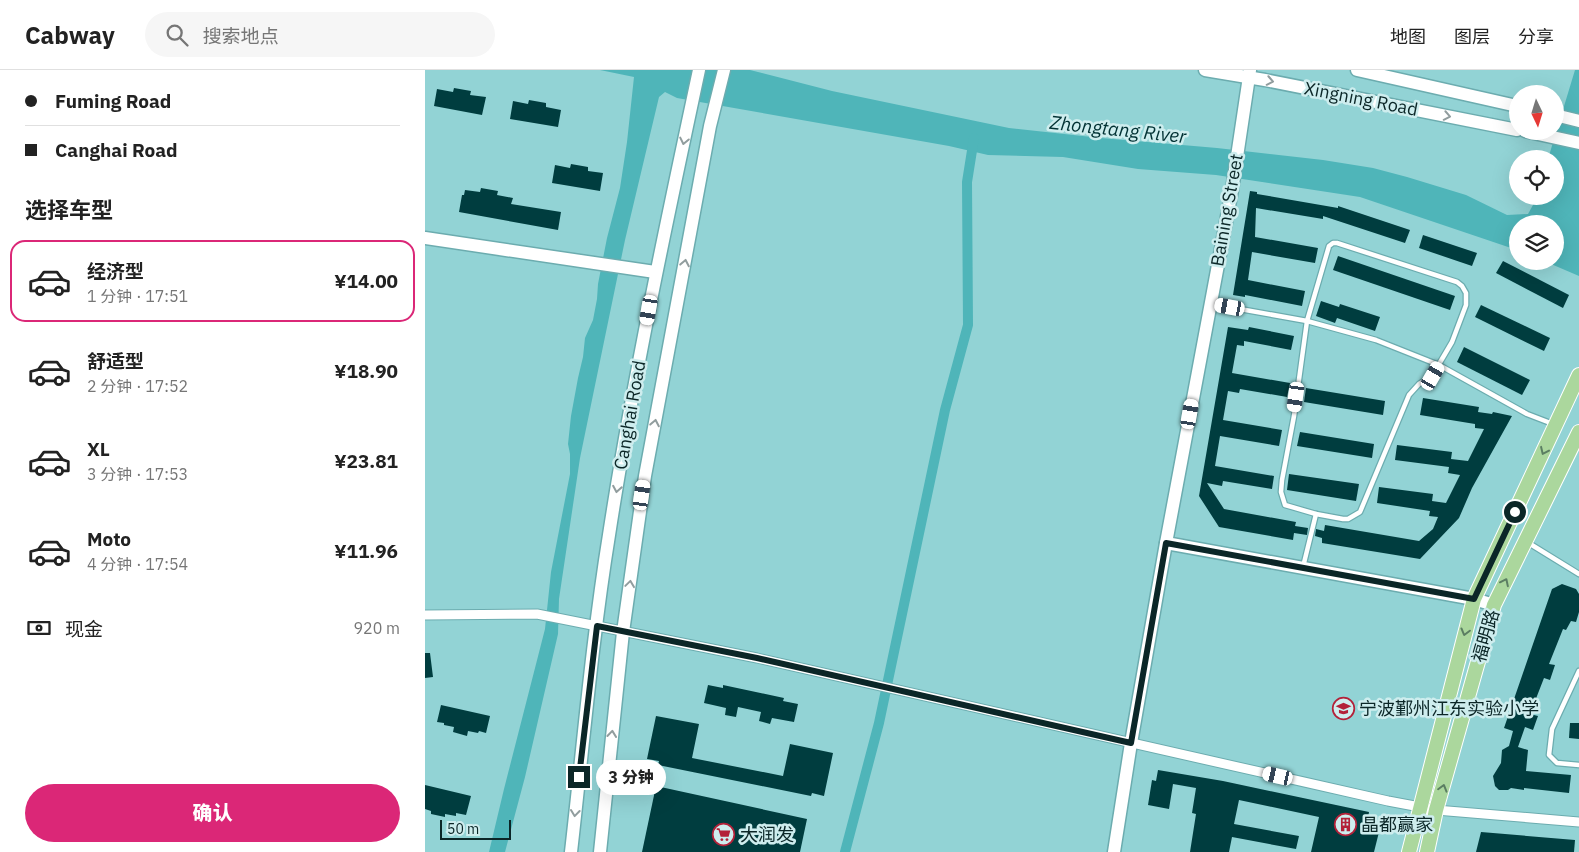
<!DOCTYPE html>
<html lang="zh">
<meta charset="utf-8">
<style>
:root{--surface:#fff;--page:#f6f6f6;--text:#222;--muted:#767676;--line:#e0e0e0;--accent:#db2777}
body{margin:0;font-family:"IBM Plex Sans","Noto Sans SC",sans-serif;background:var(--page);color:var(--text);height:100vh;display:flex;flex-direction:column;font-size:19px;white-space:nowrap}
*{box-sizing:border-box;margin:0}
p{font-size:16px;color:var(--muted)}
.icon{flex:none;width:28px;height:28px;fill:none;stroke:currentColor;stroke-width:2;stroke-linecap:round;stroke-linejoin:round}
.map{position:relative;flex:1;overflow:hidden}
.sheet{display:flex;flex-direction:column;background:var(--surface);width:425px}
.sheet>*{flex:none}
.banner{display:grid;align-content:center;height:110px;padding:0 25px;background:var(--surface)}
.needle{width:32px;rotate:176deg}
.fabs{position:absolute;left:1084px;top:15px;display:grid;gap:10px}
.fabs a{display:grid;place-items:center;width:55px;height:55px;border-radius:50%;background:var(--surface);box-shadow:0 5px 20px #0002;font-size:25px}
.scale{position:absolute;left:15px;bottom:12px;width:71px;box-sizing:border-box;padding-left:5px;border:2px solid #0b2627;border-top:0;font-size:14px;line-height:18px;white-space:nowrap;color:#0b2627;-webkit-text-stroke:4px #ceedee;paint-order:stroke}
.end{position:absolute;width:22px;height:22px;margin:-11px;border:6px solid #0b2627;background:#fff;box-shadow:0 0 0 2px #fff}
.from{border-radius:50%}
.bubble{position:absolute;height:35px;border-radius:18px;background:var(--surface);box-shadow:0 5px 20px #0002;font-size:16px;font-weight:800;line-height:35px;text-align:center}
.car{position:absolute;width:15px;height:30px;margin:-15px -8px;border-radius:6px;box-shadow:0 0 4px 1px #0007;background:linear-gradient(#fff 24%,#345 0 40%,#fff 0 76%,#345 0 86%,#fff 0)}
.banner b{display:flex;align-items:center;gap:18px;height:48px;font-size:19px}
.banner b+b{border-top:1px solid var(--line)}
.banner i{width:12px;height:12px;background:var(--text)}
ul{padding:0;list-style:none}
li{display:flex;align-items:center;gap:15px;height:82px;margin:0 10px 8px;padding:0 15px;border:2px solid transparent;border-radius:15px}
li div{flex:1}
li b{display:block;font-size:19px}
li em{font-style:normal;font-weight:800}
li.selected{border-color:var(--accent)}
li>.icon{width:45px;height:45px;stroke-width:1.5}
h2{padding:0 25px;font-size:22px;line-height:60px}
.pay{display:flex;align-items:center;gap:12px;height:55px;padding:0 25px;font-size:19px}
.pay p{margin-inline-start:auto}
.primary-button{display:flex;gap:10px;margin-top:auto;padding:10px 25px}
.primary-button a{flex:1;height:58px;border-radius:30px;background:var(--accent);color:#fff;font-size:20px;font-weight:800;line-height:58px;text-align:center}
header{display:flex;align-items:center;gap:30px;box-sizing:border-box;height:70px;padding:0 25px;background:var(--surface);border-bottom:1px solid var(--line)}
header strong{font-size:24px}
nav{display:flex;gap:28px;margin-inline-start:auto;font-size:18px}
.search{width:350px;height:45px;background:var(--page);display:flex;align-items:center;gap:12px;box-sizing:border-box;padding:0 18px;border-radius:28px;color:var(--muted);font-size:19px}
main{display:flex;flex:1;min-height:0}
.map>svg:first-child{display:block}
</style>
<header>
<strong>Cabway</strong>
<div class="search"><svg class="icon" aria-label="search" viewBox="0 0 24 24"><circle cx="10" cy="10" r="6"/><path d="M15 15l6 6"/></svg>搜索地点</div>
<nav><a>地图</a><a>图层</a><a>分享</a></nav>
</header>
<main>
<section class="sheet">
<div class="banner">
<b><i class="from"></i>Fuming Road</b>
<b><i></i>Canghai Road</b>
</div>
<h2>选择车型</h2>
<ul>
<li class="selected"><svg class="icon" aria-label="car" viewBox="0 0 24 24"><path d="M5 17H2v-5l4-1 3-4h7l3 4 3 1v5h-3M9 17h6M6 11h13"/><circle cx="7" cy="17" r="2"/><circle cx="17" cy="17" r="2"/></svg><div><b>经济型</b><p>1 分钟 · 17:51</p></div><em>¥14.00</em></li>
<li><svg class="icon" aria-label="car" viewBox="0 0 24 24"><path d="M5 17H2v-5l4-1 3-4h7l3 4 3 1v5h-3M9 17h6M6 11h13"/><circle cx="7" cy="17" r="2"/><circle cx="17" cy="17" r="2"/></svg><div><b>舒适型</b><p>2 分钟 · 17:52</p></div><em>¥18.90</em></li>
<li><svg class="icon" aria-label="car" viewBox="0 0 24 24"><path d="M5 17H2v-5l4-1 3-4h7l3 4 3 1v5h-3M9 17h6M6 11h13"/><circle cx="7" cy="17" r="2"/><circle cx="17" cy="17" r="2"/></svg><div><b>XL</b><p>3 分钟 · 17:53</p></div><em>¥23.81</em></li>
<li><svg class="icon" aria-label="car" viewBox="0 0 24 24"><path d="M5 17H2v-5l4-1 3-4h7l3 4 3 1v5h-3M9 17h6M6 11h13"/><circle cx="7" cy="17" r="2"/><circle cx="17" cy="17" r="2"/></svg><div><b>Moto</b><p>4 分钟 · 17:54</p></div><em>¥11.96</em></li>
</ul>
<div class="pay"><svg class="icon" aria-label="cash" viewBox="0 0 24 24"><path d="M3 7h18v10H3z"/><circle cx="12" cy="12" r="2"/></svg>现金<p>920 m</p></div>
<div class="primary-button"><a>确认</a></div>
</section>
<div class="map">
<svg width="1154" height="782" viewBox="0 0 1154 782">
<rect width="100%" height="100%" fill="#92d3d5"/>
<polygon fill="#4fb5b9" points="175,0 325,0 407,21 584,58 676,68 792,78 898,90 948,98 982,107 1041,125 1082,145 1103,144 1113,126 1130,126 1130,89 1123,89 1150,0 1154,0 1154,206 1119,191 1130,191 1130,154 1092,154 1092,180 935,127 791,105 713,99 638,87 563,85 524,76 252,28 240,22 234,27 200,170 155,388 134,529 133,564 100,707 80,782 64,782 79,719 120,559 126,502 145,404 145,384 143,374 146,346 153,308 158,287 160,268 168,250 172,229 173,214 182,168 195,118 202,72 209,7"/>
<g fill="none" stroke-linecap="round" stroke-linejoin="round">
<polyline stroke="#4fb5b9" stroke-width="10" points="420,782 454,653 520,340 543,255 542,112 549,68"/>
</g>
<g fill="#003d3f">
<polygon points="29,18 46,21 45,25 61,27 57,45 9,36 12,19 28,22"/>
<polygon points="104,30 121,33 121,37 136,40 133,57 85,49 88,31 103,34"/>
<polygon points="146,94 163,97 163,101 178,103 175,121 127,113 130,95 145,98"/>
<polygon points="56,118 73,121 72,125 88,128 86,134 136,142 133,160 34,142 37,125 39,125 40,120 55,122"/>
<polygon points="825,121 832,122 832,124 913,138 913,136 985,160 980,173 898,146 898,149 831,138 830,167 893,178 890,193 827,182 823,210 880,221 877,236 820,225 820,227 808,225"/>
<polygon points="998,165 1052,183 1047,196 994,178"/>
<polygon points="913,186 1030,226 1025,240 908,200"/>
<polygon points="1078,191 1144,225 1138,238 1071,203"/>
<polygon points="896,231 914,237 915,234 955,247 950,261 912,248 910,253 891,246"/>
<polygon points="1056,235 1125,268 1119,281 1050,247"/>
<polygon points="803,257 823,260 824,257 869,266 866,280 819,271 819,276 812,275 807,303 865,313 862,327 815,319 814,323 803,321 798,350 857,360 854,376 795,366 790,396 849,406 847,419 798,411 797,416 782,413 799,439 871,452 870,456 883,458 882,465 869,463 868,470 794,457 774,426"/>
<polygon points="1039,277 1105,310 1097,325 1032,292"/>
<polygon points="881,318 960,331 958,345 879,332"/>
<polygon points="998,328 1054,337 1053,342 1067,344 1068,342 1087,346 1047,418 1034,448 995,489 897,473 897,468 890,466 891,459 899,461 900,455 994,471 1008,459 1013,447 1004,446 1005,441 952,433 954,417 1008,424 1007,431 1021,433 1035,405 1023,403 1024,397 970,390 972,375 1027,382 1026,389 1043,391 1059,359 1050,358 1050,354 995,345"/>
<polygon points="875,362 949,374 947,388 872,376"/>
<polygon points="864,404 934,414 931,431 862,420"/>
<polygon points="1137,514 1151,519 1154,524 1154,542 1151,552 1146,551 1141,560 1138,559 1124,594 1130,595 1125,610 1119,608 1105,644 1113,646 1108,660 1100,657 1093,677 1103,680 1101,701 1146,705 1144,723 1099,718 1099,720 1086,718 1083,720 1074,720 1070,716 1068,706 1076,693 1077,680 1084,676 1088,661 1079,658 1127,519"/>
<polygon points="0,583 5,583 8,607 0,608"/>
<polygon points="283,615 298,618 298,615 359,628 358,631 373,634 369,652 347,648 345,654 334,651 336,642 313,637 311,647 300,645 301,638 279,633"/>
<polygon points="16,635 65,646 61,663 54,661 53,663 43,661 42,666 28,662 29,657 19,655 19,653 12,652"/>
<polygon points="231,646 274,654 267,688 358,706 365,674 408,683 399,726 387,723 386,726 233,695 234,691 222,689"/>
<polygon points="1145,653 1154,653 1154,669 1144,668"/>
<polygon points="733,700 798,711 944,742 943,748 950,749 948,761 954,762 949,782 886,782 894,747 814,730 809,754 874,766 871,779 807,767 804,782 765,782 771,744 767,743 771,718 748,714 744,739 723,735 727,710 731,711"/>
<polygon points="0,715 46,726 41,745 31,743 31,746 20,744 20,747 6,744 6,741 0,739"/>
<polygon points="231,716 382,749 375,782 217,782"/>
<polygon points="1056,762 1150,770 1149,782 1051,782"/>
</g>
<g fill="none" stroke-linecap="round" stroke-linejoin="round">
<defs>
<g id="lane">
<polygon points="908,173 912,173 1032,212 1037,216 1041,223 1041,235 1027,272 1007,306 994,314 984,325 935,442 923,449 918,449 891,444 860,435 856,422 857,410 869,346 882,251 904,176"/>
<polyline points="787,234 882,251 951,270 1014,295 1102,344 1128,354"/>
<polyline points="1102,472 1154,504"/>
<polyline points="878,497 891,444"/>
<polyline points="1154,601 1127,659 1124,685 1132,693 1154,695"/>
</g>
<polyline id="street" points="0,545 112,544 332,588 963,731 1011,740 1154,752"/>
<g id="secondary">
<polyline points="780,0 840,10 1092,60"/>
<polyline points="932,0 1092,36"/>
<polyline points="1130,45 1154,51"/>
<polyline points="1100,61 1154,73"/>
<polyline points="0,168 230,202"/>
<polyline points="741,473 1049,529 1069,535"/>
<path d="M146 782C158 677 167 570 184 465 208 309 241 154 274 0"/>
<polyline points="175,782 198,562 220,406 285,56 299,0"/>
<polyline points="689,782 706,673 741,473 807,120 825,0"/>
</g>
<g id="primary">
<polyline points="984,782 1049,529 1154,305"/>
<polyline points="1002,782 1011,740 1069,535 1154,362"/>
</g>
</defs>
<use href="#lane" stroke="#6cacaf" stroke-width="7"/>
<use href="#street" stroke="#6cacaf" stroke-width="11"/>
<use href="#secondary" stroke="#6cacaf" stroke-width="15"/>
<use href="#primary" stroke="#fff" stroke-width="16"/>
<use href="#lane" stroke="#fff" stroke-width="4.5"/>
<use href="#street" stroke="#fff" stroke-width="9"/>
<use href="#secondary" stroke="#fff" stroke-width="12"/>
<use href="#primary" stroke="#abd79d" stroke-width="14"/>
</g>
<defs><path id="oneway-chevron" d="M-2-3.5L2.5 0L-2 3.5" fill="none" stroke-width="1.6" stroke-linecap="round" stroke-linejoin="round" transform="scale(1.25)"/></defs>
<g stroke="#919d9e">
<use href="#oneway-chevron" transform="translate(845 11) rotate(11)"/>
<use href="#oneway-chevron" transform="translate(1022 46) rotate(11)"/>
<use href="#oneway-chevron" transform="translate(259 71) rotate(102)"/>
<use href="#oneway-chevron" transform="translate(260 193) rotate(-79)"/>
<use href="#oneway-chevron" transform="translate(230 353) rotate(-79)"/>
<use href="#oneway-chevron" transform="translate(192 419) rotate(100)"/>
<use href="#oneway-chevron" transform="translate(205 514) rotate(-82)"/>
<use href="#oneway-chevron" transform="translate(187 664) rotate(-84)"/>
<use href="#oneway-chevron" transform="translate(150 743) rotate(97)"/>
</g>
<g stroke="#5b7e62">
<use href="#oneway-chevron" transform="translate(1119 381) rotate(115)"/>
<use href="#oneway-chevron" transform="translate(1080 512) rotate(-64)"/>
<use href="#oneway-chevron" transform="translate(1040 562) rotate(105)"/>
<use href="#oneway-chevron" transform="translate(1018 718) rotate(-74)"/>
</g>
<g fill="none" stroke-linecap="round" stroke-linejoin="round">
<polyline stroke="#0b2627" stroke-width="6" points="154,707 172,556 332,588 706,673 741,473 1049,529 1090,442"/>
</g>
<defs>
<symbol id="school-ring" viewBox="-11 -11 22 22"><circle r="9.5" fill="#ceedee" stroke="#b32139" stroke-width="1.5"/><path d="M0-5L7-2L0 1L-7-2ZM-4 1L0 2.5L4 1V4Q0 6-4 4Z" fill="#b32139"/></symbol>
<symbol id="building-ring" viewBox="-11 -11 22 22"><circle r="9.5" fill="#ceedee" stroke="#b32139" stroke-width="1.5"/><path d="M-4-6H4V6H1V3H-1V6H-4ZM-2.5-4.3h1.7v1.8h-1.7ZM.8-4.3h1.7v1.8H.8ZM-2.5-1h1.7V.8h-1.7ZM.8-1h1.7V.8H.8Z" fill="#b32139"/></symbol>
<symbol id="supermarket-ring" viewBox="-11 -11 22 22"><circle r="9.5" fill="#ceedee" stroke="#b32139" stroke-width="1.5"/><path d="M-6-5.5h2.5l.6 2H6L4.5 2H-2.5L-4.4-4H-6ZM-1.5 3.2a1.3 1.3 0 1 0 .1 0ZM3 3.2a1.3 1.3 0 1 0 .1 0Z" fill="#b32139"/></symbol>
</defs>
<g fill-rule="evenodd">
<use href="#school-ring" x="906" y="626" width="25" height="25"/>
<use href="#building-ring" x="908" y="742" width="25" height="25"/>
<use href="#supermarket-ring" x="286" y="752" width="25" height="25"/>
</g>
<g text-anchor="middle" stroke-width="5" stroke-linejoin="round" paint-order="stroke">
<g font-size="18" fill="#0b2627" stroke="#ceedee">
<text transform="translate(936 29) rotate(11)" y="6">Xingning Road</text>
<text transform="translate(802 140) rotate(-80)" y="6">Baining Street</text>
<text transform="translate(205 345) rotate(-80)" y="6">Canghai Road</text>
<text transform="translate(1061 566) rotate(-74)" y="6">福明路</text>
</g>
<g font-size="18" fill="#0b2627" stroke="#ceedee" text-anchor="start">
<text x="934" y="645">宁波鄞州江东实验小学</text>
<text x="936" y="761">晶都赢家</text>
<text x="315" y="771">大润发</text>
</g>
<g font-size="19" font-style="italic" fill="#003133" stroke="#ceedee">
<text transform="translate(693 59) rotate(6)" y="7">Zhongtang River</text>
</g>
</g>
</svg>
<div class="fabs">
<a><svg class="needle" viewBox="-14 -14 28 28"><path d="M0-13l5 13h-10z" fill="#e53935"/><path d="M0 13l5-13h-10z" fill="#767676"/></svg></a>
<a><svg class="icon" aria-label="locate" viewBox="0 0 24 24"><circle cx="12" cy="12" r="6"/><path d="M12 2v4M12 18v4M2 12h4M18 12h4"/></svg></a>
<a><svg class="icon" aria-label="layers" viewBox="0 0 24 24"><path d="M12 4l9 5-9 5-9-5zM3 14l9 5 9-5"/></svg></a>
</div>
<div class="scale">50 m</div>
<i class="end from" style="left:1090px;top:442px"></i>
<i class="end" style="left:154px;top:707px"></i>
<div class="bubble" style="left:171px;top:690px;width:70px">3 分钟</div>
<i class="car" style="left:805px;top:237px;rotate:280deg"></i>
<i class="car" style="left:224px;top:240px;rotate:190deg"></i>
<i class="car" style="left:1008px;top:306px;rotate:30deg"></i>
<i class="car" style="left:871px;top:327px;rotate:188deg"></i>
<i class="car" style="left:765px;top:344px;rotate:10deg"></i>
<i class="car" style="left:217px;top:425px;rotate:8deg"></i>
<i class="car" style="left:853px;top:706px;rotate:283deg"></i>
</div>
</main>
